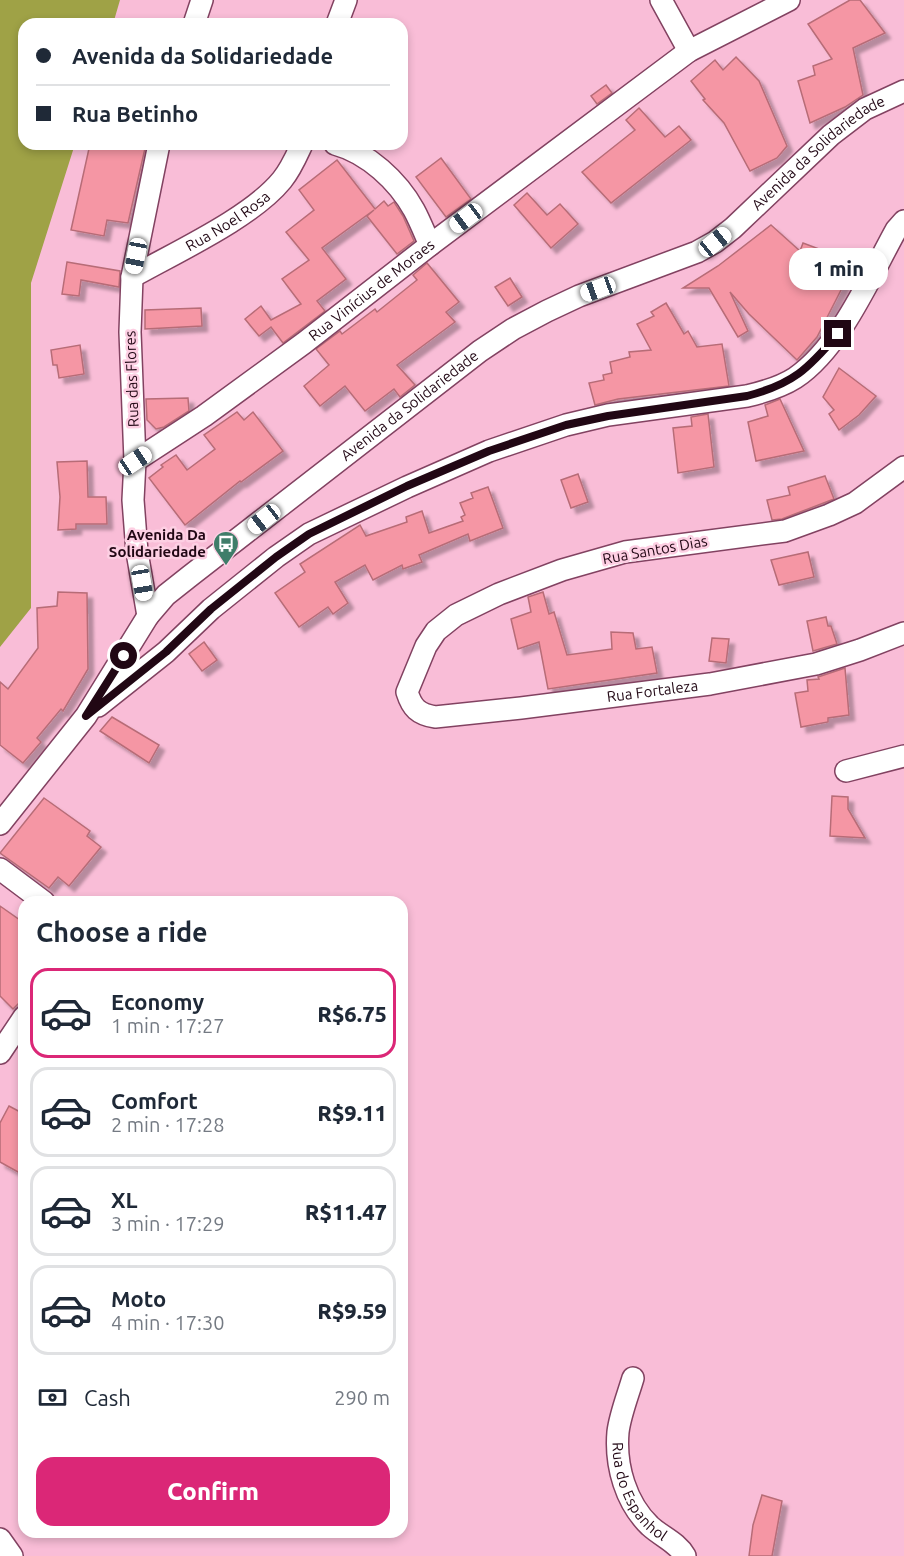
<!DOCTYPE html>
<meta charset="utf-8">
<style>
:root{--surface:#fff;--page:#f6f6f7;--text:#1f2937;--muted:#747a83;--line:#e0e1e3;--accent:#db2777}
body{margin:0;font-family:Ubuntu,sans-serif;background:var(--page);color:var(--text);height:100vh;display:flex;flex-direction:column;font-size:22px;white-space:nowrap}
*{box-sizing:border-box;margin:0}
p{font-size:20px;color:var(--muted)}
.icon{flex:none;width:33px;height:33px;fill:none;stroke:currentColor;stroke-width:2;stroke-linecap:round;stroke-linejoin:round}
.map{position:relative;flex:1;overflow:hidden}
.panel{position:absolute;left:18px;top:896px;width:390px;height:642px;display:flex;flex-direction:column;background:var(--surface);border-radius:18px;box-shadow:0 3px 9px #0003}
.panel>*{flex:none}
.banner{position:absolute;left:18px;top:18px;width:390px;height:132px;border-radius:18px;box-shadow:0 3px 9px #0003;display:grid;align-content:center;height:132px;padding:0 18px;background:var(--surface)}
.end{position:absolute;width:27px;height:27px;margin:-14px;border:8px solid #210714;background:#fff;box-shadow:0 0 0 3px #fff}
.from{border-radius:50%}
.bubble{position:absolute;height:42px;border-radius:18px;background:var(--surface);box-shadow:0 3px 9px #0003;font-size:20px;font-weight:800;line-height:42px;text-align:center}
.car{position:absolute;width:18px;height:36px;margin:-18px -9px;border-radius:8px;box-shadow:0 0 4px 2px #0007;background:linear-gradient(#fff 24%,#345 0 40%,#fff 0 76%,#345 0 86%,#fff 0)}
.banner b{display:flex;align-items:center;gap:21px;height:57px;font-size:22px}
.banner b+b{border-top:2px solid var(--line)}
.banner i{width:15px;height:15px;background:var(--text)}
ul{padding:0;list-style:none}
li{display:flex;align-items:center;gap:18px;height:90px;margin:0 12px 9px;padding:0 6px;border:3px solid var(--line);border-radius:18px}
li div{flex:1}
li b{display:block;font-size:22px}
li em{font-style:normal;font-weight:800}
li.active{border-color:var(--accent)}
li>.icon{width:54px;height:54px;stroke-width:1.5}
h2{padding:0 18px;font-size:27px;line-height:72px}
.pay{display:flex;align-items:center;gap:15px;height:66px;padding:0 18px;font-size:22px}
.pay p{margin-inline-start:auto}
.action{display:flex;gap:12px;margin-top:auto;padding:12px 18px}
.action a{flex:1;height:69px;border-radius:18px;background:var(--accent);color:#fff;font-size:24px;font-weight:800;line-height:69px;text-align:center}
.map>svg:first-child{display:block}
</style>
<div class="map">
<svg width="904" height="1556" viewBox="0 0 904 1556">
<defs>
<filter id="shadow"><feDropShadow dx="5.5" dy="5.5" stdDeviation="1.5" flood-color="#0004"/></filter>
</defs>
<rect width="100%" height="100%" fill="#f9bdd7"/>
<polygon fill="#9fa246" points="0,0 120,0 113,24 24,24 24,144 75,144 31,283 31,608 0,647"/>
<g fill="#f596a4" stroke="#b76c77" stroke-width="1.5" filter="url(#shadow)">
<polygon points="850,0 860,0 885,33 853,48 863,95 845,107 810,123 798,81 815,75 813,66 832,59 808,24"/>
<polygon points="736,57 759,81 787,146 777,158 750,171 724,123 703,100 705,99 691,81 715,60 723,70"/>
<polygon points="606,85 612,93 597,104 591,96"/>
<polygon points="639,108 665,137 679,126 691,140 611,203 582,172 635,130 626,120"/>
<polygon points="90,144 146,144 128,223 107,220 104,236 71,230"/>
<polygon points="441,158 471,199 446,217 416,177"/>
<polygon points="337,160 375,209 384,201 388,206 394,202 403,216 414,241 397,254 367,216 374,210 322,248 346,279 317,301 325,311 283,343 271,327 259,336 245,319 261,306 271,320 301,304 282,279 309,260 286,232 314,210 299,190"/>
<polygon points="527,193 547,215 560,204 578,224 551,248 514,205"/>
<polygon points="771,225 800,251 803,243 851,261 842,288 817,337 797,360 749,314 730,292 748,331 738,337 709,288 683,288 718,266"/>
<polygon points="67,262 120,271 119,287 81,280 79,296 62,294"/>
<polygon points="427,263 459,302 446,312 455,322 397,365 415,385 400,397 394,389 365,411 345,386 320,406 304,386 329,365 316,349 340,331 342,334 375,309 377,312 417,280 413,275"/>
<polygon points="510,278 522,297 508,306 495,287"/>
<polygon points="666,303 684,334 688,331 697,347 722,344 729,386 618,399 595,405 589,383 604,380 603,375 612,373 610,362 630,357 629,352 651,350 637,324 654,316 651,312"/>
<polygon points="201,308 202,326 145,329 145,310"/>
<polygon points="80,345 84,374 59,378 57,365 53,365 51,350"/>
<polygon points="839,368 876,396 859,415 839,430 829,414 834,410 823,397"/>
<polygon points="188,398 189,411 164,427 156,429 147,420 146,399"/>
<polygon points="780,399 804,451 756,461 748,422 768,416 765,405"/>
<polygon points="237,412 244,420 253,412 283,451 241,482 240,481 185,525 149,478 163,467 161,465 176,455 187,470 215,449 204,435"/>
<polygon points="708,414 714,467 678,473 673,428 692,426 691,417"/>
<polygon points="87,461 88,497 106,497 107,524 76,524 76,529 58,530 60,497 57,462"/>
<polygon points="578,474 588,502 571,508 561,480"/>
<polygon points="825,476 834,499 782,519 772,520 767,500 790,495 788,487"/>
<polygon points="488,487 503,528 470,541 468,534 419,555 422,562 403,569 402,565 373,580 365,565 335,582 348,603 333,614 328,607 299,627 275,593 305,572 300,564 360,525 366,536 407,522 406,517 422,511 429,533 463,521 461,517 465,515 460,503 473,498 471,493"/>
<polygon points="808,552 814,577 779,585 771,560"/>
<polygon points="58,592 87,593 88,669 63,711 61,709 37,738 41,742 23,763 0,745 0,682 8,689 38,648 37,608 57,606"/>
<polygon points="543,592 549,614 554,612 567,655 612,649 611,632 633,633 636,649 652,647 657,673 548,689 539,642 518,649 511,619 531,612 528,597"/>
<polygon points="826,617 828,626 831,626 837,644 813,651 807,621"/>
<polygon points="712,638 729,639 726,663 709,661"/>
<polygon points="204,642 217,660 202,671 189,654"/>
<polygon points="845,668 849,715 828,718 828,722 801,727 795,693 808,691 807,680 819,679 818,677"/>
<polygon points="112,717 159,745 149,763 100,731"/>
<polygon points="832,796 848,797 848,809 865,838 830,836"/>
<polygon points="44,798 90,831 87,836 101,847 69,886 58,877 49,888 0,853"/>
<polygon points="0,906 24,923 24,998 13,1009 0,996"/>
<polygon points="9,1106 24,1114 24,1161 18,1172 0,1162 0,1123"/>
<polygon points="762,1495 782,1501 772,1556 749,1556 753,1525"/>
</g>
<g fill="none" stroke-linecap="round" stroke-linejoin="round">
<defs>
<g id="minor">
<polyline points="661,0 689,51"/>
<polyline points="194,24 202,0"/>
<polyline points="337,24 346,0"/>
<path d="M335 144C368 153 398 181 414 210 420 221 425 234 430 245"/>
<path id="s1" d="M132 277C176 252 251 218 282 180 291 169 296 157 302 144"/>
<path id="s2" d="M135 461 204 416 304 343 430 245 689 51 789 0"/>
<path id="s3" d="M904 467 855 503 829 515 785 531 625 552 562 570 499 594 456 615 436 631 426 646 407 692C412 708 418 714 435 717L521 708 710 684 816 664 860 650 904 633"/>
<polyline points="148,616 137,552 133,500 135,461 130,332 132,277 159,144"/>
<path d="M98 706 166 652 211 609 276 557 309 534 407 487 489 451 566 425 608 415 747 396C764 392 781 387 795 378 840 348 870 277 896 230L904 221"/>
<polyline points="846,771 904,756"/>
<path id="s4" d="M0 824 86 716 148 616 166 595 190 576 480 351 513 329 547 311 579 296 697 252 715 242 733 228 831 135 865 109 904 91"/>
<polyline points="0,869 44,902"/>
<polyline points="0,1053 24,1017"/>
<path id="s5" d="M633 1378C628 1395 620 1415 618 1432 615 1466 626 1503 650 1526 662 1537 677 1542 685 1556"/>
<polyline points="0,1539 12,1556"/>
</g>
</defs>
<use href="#minor" stroke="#824261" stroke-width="24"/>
<use href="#minor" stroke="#fff" stroke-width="21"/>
</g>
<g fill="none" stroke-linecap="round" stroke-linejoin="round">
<path stroke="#210714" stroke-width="8" d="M124 656 86 716 166 652 211 609 276 557 309 534 407 486 489 451 566 425 608 416 747 396C793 384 808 369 838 334"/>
</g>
<defs>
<symbol id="bus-pin" viewBox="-11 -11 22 30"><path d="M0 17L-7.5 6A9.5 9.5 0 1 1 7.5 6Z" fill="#3f7d69" stroke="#fdcfe3"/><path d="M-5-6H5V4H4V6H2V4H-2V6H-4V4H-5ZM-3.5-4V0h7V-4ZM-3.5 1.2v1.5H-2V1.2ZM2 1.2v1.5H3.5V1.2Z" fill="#fff"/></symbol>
</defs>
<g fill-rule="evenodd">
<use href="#bus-pin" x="211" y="529" width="30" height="40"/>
</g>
<g text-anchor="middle" stroke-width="5" stroke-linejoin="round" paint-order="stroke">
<g font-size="15" fill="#210714" stroke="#fdcfe3">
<text dy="5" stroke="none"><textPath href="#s4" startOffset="1078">Avenida da Solidariedade</textPath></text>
<text dy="5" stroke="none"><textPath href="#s1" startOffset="111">Rua Noel Rosa</textPath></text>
<text dy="5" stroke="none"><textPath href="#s2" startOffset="292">Rua Vinícius de Moraes</textPath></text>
<text transform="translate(132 379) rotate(-92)" y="5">Rua das Flores</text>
<text dy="5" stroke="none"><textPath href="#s4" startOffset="592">Avenida da Solidariedade</textPath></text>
<text transform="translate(655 550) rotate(-10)" y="5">Rua Santos Dias</text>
<text dy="5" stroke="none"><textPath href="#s3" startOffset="831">Rua Fortaleza</textPath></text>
<text dy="5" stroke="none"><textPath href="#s5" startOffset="122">Rua do Espanhol</textPath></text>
</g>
<g font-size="15" font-weight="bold" fill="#210714" stroke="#fdcfe3" text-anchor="end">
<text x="206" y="540">Avenida Da<tspan x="206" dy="17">Solidariedade</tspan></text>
</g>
</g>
</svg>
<i class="end from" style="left:124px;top:656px"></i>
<i class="end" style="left:838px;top:334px"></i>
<div class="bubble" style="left:789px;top:248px;width:99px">1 min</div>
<i class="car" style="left:466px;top:218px;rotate:233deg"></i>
<i class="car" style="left:715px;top:242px;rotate:51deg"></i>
<i class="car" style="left:136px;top:256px;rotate:191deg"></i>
<i class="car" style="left:598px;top:289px;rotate:250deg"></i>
<i class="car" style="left:135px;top:461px;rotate:56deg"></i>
<i class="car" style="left:264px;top:519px;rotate:232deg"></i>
<i class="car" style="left:142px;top:583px;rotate:170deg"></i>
<div class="banner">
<b><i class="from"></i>Avenida da Solidariedade</b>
<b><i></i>Rua Betinho</b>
</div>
<section class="panel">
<h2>Choose a ride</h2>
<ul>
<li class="active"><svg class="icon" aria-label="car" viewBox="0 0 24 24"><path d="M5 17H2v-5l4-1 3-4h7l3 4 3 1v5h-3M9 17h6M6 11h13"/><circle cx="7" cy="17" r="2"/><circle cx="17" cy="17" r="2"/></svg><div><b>Economy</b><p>1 min · 17:27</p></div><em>R$6.75</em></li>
<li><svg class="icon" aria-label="car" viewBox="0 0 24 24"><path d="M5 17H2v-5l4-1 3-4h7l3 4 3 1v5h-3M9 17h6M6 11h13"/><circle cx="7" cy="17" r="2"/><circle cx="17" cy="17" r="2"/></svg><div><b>Comfort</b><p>2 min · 17:28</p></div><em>R$9.11</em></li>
<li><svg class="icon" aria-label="car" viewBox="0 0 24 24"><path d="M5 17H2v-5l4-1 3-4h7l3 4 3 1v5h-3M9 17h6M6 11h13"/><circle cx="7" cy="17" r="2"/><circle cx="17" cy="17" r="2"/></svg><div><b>XL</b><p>3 min · 17:29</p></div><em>R$11.47</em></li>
<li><svg class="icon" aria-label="car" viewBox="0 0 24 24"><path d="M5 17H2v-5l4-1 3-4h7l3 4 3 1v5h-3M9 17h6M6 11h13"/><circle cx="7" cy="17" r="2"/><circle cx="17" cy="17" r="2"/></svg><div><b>Moto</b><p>4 min · 17:30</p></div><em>R$9.59</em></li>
</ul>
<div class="pay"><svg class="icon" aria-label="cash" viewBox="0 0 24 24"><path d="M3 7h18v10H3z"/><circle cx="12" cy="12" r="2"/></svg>Cash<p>290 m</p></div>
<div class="action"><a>Confirm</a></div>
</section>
</div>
